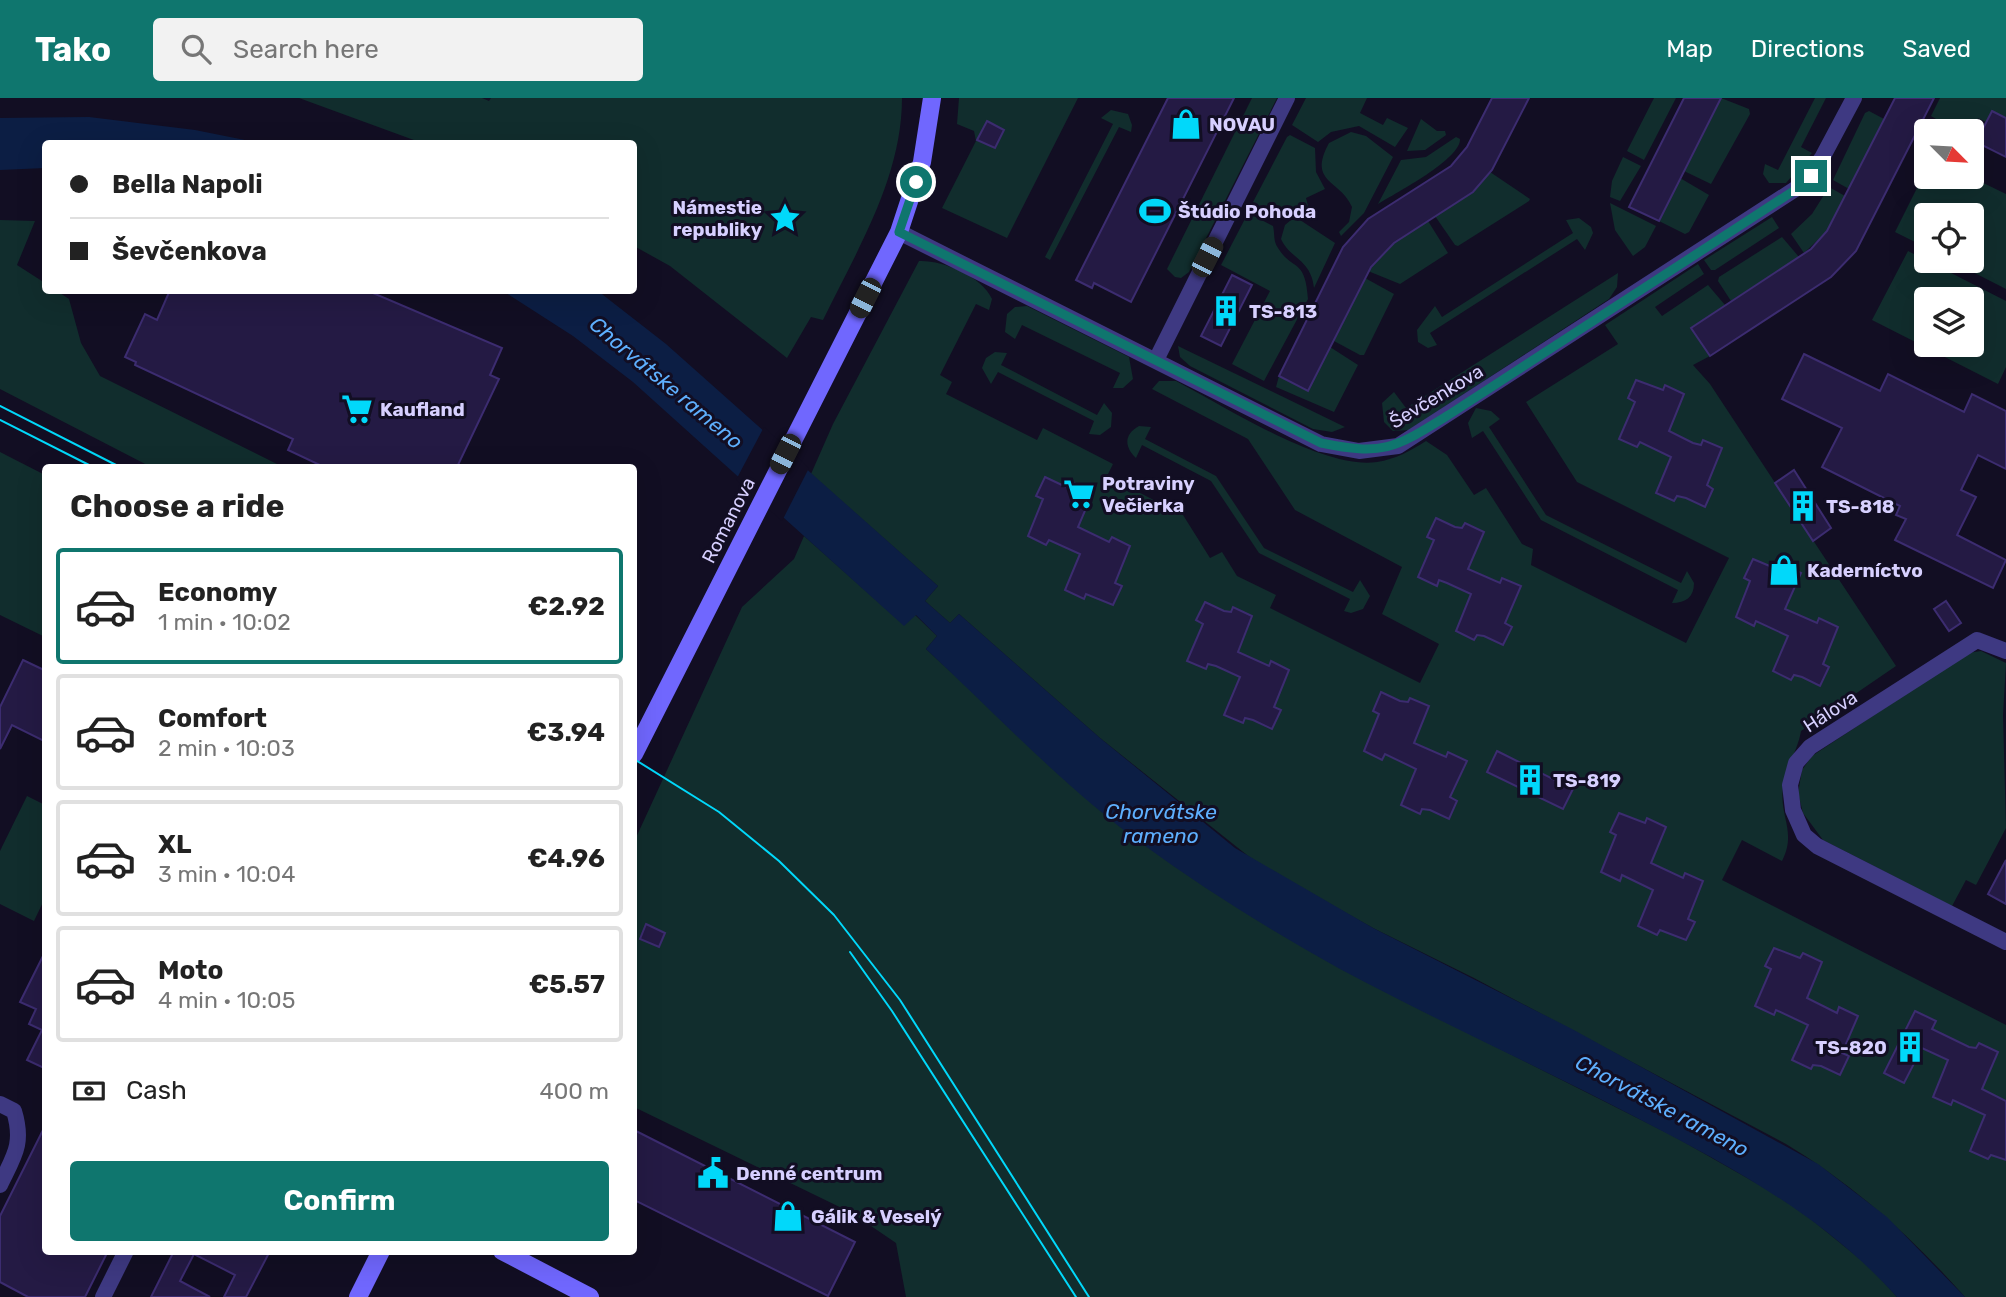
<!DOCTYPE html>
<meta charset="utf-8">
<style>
:root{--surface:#fff;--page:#f2f2f2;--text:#222;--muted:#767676;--line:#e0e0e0;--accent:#0f766e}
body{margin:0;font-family:Rubik,sans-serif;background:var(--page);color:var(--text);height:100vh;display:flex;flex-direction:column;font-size:26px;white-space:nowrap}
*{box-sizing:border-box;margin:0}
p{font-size:23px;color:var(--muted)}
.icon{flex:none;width:38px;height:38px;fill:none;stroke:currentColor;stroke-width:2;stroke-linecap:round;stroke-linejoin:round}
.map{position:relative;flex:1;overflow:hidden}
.drawer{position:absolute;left:42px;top:366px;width:595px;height:791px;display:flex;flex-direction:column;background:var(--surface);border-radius:7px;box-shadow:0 7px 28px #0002}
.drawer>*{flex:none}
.top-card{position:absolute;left:42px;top:42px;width:595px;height:154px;border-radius:7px;box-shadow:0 7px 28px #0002;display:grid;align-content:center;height:154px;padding:0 28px;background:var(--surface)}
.needle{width:46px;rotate:114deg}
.buttons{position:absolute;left:1914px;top:21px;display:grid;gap:14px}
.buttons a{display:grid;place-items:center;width:70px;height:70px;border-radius:7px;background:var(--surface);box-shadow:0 7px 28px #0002;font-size:35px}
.end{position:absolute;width:32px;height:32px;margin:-16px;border:9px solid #0f766e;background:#fff;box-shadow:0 0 0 4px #fff}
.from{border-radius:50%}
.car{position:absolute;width:21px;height:42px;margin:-21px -10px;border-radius:9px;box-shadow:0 0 5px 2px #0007;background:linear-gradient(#222 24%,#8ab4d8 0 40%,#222 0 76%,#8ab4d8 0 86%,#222 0)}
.top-card b{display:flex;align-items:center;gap:24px;height:66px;font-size:26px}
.top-card b+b{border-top:2px solid var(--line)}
.top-card i{width:18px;height:18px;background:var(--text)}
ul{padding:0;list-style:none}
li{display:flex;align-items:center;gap:21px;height:116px;margin:0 14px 10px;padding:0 14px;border:4px solid var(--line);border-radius:7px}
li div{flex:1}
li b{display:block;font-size:26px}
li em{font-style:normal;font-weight:700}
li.selected{border-color:var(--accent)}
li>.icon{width:63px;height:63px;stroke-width:1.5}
h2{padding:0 28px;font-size:32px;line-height:84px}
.pay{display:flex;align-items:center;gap:18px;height:77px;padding:0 28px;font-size:26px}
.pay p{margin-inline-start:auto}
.action{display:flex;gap:14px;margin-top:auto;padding:14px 28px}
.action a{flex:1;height:80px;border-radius:7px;background:var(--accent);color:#fff;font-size:28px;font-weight:700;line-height:80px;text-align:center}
header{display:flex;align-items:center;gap:42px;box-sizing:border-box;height:98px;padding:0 35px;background:var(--accent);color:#fff}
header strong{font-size:33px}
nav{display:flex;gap:38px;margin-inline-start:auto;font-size:24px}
.search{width:490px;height:63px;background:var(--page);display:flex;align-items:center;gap:18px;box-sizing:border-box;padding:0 24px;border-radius:7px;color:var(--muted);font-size:26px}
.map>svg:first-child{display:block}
</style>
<header>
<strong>Tako</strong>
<div class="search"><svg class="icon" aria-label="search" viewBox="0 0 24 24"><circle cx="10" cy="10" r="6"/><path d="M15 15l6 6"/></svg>Search here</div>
<nav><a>Map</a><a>Directions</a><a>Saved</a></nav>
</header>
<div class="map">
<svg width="2006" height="1199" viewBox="0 0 2006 1199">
<rect width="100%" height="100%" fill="#120e23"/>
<g fill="#112d2d" fill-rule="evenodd">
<path d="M299 0H482L489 3 491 0H902C902 80 857 152 823 222L811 219 787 260 670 168 634 148V46L422 45Z"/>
<polygon points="959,0 1078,0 1007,140 942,110 976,43 974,33 957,26"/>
<polygon points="1252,0 1277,0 1189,174 1181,180 1175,179 1167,171"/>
<polygon points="1306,0 1367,0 1360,15 1383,27 1387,20 1408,30 1395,49 1359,28 1331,34 1318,44 1292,27"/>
<polygon points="1654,0 1676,0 1644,62 1627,53"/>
<polygon points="1721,0 1749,11 1750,16 1711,86 1684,73"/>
<polygon points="1815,0 1826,0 1801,49 1812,55 1786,85 1769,85 1763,76 1765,66 1778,72"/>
<polygon points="1940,0 2006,0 2006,20 1992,13 1986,24 1978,20 1972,33 1956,33 1931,18"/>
<polygon points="1111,12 1128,16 1132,27 1131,34 1119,29 1050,162 1045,159 1113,26 1101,20"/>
<polygon points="1869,13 1884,21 1849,91 1833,82 1865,15"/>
<polygon points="1421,21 1437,33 1445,33 1446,37 1425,52 1407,53"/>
<path d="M1351 34 1366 38 1393 59 1364 115 1341 138 1339 134 1349 124 1352 109C1341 82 1307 85 1329 45Z"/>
<polygon points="1290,37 1315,50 1316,74 1325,91 1306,100 1311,119 1301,115 1276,122 1252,106 1287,39"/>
<path d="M1456 39 1460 41C1461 61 1396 95 1378 106L1401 62 1426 59Z"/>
<polygon points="1623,59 1641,68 1620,103 1610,99 1612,83"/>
<polygon points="1927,70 1927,79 1971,79 2006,96 2006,191 1951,163 1972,163 1972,117 1927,117 1927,150 1895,134"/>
<polygon points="1490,74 1530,101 1529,103 1458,148 1455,147 1435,118"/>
<polygon points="1680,80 1709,97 1689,134 1685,136 1659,123"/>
<polygon points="1829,89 1845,98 1827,133 1804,155 1791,136 1812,116"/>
<polygon points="1610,105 1656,128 1645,149 1633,158 1615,132"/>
<path d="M1250 116 1273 128C1275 136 1273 143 1278 150 1293 174 1305 159 1308 201L1264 283 1232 266 1270 193 1221 167 1247 117Z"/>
<polygon points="1772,119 1779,130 1715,172 1711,172 1704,162"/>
<polygon points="1579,120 1591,129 1593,135 1585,152 1577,141 1430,235 1437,247 1428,250 1418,244 1417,232 1435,208 1442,219 1573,135 1566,122"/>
<polygon points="0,122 35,123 17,167 45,185 46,192 57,193 69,201 81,245 100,278 283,369 151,369 0,291"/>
<path d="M1291 122H1300L1335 145 1314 190C1311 161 1290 161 1281 141L1285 127Z"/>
<polygon points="1428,123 1448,155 1400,186 1368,173 1394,145"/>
<polygon points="1782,139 1799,159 1731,203 1718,183 1719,179"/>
<path d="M1908 153 2006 203V269L1998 286 1872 222ZM1927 201H1972V247H1927Z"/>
<path d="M919 163C942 162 982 178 992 201L989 212 976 206 940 277 952 284 946 296 1037 342 1043 330 1113 366 1107 378 1183 417 1210 460 1222 454 1237 478 1276 497 1270 510 1420 585 1439 546 1382 516 1402 469 1295 412 1248 341 1152 291 1159 283H1176C1226 309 1323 372 1377 364 1396 361 1410 353 1426 343L1447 357 1474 397 1486 390 1522 446 1533 451 1531 467 1686 545 1729 460 1577 384 1526 304 1618 246 1605 227 1698 166 1704 176 1655 209 1662 218 1708 187 1725 207 1692 230 1710 258 1693 267 1710 286 1896 568 1801 633C1798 652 1786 668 1783 689 1779 719 1797 733 1782 763L1742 742 1722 782 2006 927V1199H1965C1913 1140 1854 1087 1786 1046L1474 880 1373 830 1257 765 1100 640 959 516 950 525 925 503 938 488 811 376 833 326Z"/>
<polygon points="1618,175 1617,189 1609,201 1409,332 1393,333 1384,324 1382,305 1394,294 1406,310"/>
<polygon points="1365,180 1394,196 1364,257 1360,257 1334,243"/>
<polygon points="1027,208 1129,259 1133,281 1123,290 1113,290 1120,275 1022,227 1015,241 1005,234 1007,216 1015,209"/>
<polygon points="1178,248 1345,329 1332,334 1313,331 1190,268 1180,259"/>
<polygon points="1330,249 1358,267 1334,314 1276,289 1279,278 1308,293"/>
<polygon points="995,254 1007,255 1001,267 1097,317 1104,305 1112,315 1111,329 1100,337 1089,336 1094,323 998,274 991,286 982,270 986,260"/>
<path d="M1476 310 1491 313 1500 321 1489 329 1546 417 1681 485 1687 473 1694 485C1694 499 1686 505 1672 505L1678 492 1541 422 1483 333 1472 340 1468 325Z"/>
<path d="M1139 328 1151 329 1145 341 1216 378 1264 450 1353 494 1360 482 1370 498 1363 511 1351 515 1344 513 1350 501 1259 455 1211 383 1142 347 1136 360C1124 349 1124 336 1139 328Z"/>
<polygon points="0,354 45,377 45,539 0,517"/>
<polygon points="804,438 904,527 915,517 937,538 926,551 952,575 1391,896 1675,1039 1791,1105 1871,1170 1897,1199 906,1199 896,1145 852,1115 634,1009 634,744 742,509 794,461"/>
<polygon points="1981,553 2006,565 2003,617 2006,730 1976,787 1966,782 1952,808 1823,742 1803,715 1798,695 1802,672 1812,658 1968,555"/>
<polygon points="27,698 45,707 45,800 34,823 0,806 0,753"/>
</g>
<g fill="#0c1e44">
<polygon points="89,19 195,32 260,45 46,46 45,70 0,72 0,20"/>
<path d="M503 193H598L666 246 938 488 925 503 950 525 959 516 1100 640 1235 750 1373 830 1572 931 1818 1066 1887 1119 1965 1199H1897C1826 1120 1734 1070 1641 1022 1542 970 1439 924 1340 871 1271 833 1204 791 1141 745 1063 688 996 616 926 551L937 538 916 517 904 528 633 284 573 238Z"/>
</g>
<polygon fill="#120e23" points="764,329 809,370 782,423 736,382"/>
<g fill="#241a44" stroke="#3c2c70" stroke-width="2">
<polygon points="1168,0 1234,0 1131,204 1094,185 1092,190 1076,182"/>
<polygon points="1492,0 1529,0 1492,72 1473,94 1394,145 1371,169 1308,293 1279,278 1343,149 1368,121 1451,68 1467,49"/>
<polygon points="1684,0 1721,0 1659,123 1629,109"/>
<polygon points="1895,0 1934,0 1856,153 1831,179 1710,258 1691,230 1811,151 1827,133"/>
<polygon points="1992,13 2006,20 2006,59 1976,44"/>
<polygon points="987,23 1004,32 995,50 977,42"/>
<polygon points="1232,177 1252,187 1221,248 1201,238"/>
<polygon points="170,192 366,192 502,250 490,277 499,281 457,369 324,369 288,352 293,341 135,267 136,264 125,259 145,216 157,222"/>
<polygon points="1804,256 1880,293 1888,276 1964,314 1972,296 2006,313 2006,371 1978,357 1961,392 1976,399 1957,437 2006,462 1993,490 1895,442 1906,421 1896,417 1900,408 1822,369 1842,330 1782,301"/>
<polygon points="1636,282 1663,292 1665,287 1684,296 1669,333 1693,345 1701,347 1703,342 1722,350 1707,387 1713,391 1705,409 1686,400 1677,398 1674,403 1656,395 1671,359 1640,344 1637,349 1619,341 1635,304 1628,300"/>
<polygon points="1794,372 1831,430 1813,443 1775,385"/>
<polygon points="1045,379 1064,388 1072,390 1074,385 1093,394 1078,429 1109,444 1112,439 1130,448 1115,485 1122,488 1113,507 1086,496 1084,501 1065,492 1080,456 1049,442 1046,447 1028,438 1043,401 1036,398"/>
<polygon points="1436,420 1455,429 1462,430 1465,425 1484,434 1468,471 1500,485 1502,480 1521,488 1505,525 1512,529 1503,547 1484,538 1477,537 1474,542 1456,533 1471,496 1447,485 1439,482 1437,488 1418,479 1434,442 1427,439"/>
<polygon points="1753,461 1772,469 1779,471 1782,466 1801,475 1785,511 1817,525 1819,520 1838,529 1823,566 1829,569 1820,588 1802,579 1794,577 1791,582 1773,573 1788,538 1756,523 1754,528 1736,519 1750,483 1744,480"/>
<polygon points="1946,503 1961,525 1949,533 1934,511"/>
<polygon points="1205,504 1224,513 1231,514 1233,509 1252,518 1238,554 1269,568 1271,563 1289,572 1274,609 1281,612 1272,631 1253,622 1245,620 1243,625 1224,617 1240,579 1216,568 1208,566 1206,571 1187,563 1203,526 1196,522"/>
<polygon points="23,562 46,573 46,644 12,627 0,651 0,609"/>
<polygon points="1381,594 1400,603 1408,604 1410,600 1429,608 1414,645 1446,659 1448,654 1467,663 1450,699 1457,703 1449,721 1430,712 1422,711 1420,716 1401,707 1416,671 1385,656 1382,662 1364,653 1379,616 1373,613"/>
<polygon points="1497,653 1573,691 1563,711 1487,674"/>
<polygon points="1619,715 1645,725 1647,720 1666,729 1651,765 1683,780 1685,775 1703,783 1688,821 1695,824 1686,842 1660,832 1657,837 1638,828 1653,792 1622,777 1620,783 1601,774 1616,737 1610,734"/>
<polygon points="2006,762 2006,806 1988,796"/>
<polygon points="646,826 665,835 659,849 640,841"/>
<polygon points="1774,850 1800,860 1803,855 1822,864 1807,900 1837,915 1839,909 1858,918 1842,955 1849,958 1840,977 1821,968 1813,967 1811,971 1792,962 1808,927 1776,912 1774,917 1755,908 1771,871 1765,868"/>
<polygon points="46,852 46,971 27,962 42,932 29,926 36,911 20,904"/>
<polygon points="1915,913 1936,923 1932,931 1969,949 1976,950 1979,945 1998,954 1982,991 2006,1003 2006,1062 1991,1057 1988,1061 1970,1053 1985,1017 1953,1002 1951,1007 1933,999 1948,962 1922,950 1904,985 1884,975"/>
<polygon points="46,1026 46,1153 108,1153 85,1199 28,1199 0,1184 0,1118"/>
<polygon points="634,1032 855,1144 828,1198 634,1102"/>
<polygon points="174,1153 270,1153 246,1199 224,1199 235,1177 194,1156 180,1183 210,1199 151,1199"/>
</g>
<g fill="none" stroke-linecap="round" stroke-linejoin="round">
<g stroke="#3e3982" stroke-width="16">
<polyline points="899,134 1321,346 1359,353 1398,348 1803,86 1822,60 1854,0"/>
<polyline points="1156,262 1287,0"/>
<polyline points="2006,553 1977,542 1810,649 1796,665 1790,687 1793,712 1804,737 1817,748 2006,844"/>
<path d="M0 1006 14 1013C24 1046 14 1058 0 1087"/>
<polyline points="103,1199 126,1153"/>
</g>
<g stroke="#7067fe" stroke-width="18">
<polyline points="634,656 899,134 922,64 932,0"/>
<polyline points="502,1153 590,1199"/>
<polyline points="358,1199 381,1153"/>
</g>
<g stroke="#01d8fa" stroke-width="2">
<polyline points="0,308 120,369"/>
<polyline points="0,322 93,369"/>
<polyline points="634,661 719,714 779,763 834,817 900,902 1089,1199"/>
<polyline points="850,854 892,913 1076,1199"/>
</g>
</g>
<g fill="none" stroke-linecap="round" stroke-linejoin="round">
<path stroke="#0f766e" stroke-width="9" d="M916 84 899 134 1321 345C1385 358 1395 350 1450 316L1795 92 1811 78"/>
</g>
<defs>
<symbol id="shop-bare" viewBox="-9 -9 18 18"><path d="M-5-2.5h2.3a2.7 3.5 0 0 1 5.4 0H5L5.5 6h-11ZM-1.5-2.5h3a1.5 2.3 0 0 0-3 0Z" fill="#01d8fa" stroke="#120e23" stroke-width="2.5" paint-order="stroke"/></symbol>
<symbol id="stadium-bare" viewBox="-9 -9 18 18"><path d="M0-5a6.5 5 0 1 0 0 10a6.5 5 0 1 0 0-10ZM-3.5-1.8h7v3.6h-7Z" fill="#01d8fa" stroke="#120e23" stroke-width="2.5" paint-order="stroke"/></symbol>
<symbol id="sight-bare" viewBox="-9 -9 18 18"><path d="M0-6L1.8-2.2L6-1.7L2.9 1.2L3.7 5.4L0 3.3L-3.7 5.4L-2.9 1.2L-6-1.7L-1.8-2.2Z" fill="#01d8fa" stroke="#120e23" stroke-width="2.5" paint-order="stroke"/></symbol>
<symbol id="building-bare" viewBox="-9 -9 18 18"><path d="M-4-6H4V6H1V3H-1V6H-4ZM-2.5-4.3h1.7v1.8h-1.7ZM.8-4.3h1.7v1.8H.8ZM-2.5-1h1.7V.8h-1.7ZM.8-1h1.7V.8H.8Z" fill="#01d8fa" stroke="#120e23" stroke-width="2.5" paint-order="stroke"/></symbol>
<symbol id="supermarket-bare" viewBox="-9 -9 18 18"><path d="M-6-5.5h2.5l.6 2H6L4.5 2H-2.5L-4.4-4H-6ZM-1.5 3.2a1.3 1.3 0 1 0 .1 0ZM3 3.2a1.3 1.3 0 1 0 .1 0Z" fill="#01d8fa" stroke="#120e23" stroke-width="2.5" paint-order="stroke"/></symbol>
<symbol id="civic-bare" viewBox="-9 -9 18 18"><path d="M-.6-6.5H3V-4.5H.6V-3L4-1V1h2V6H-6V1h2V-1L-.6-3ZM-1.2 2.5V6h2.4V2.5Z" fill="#01d8fa" stroke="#120e23" stroke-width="2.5" paint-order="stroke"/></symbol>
</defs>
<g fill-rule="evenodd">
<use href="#shop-bare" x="1164" y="4" width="44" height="44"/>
<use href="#stadium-bare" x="1133" y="91" width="44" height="44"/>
<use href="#sight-bare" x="763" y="98" width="44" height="44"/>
<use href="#building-bare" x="1204" y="191" width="44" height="44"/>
<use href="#supermarket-bare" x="335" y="289" width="44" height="44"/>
<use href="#supermarket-bare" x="1057" y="374" width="44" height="44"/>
<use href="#building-bare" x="1781" y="386" width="44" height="44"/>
<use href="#shop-bare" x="1762" y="450" width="44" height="44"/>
<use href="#building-bare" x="1508" y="660" width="44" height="44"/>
<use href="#building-bare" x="1888" y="927" width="44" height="44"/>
<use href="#civic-bare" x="691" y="1053" width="44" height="44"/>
<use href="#shop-bare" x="766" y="1096" width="44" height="44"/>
</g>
<g text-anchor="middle" stroke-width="6" stroke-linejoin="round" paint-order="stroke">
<g font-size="19" font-weight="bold" fill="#d7d0ff" stroke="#120e23" text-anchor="start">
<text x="1209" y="33">NOVAU</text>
<text x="762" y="116" text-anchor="end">Námestie<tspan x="762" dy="22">republiky</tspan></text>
<text x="1178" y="120">Štúdio Pohoda</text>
<text x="1249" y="220">TS-813</text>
<text x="380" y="318">Kaufland</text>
<text x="1102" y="392">Potraviny<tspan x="1102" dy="22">Večierka</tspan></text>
<text x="1826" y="415">TS-818</text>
<text x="1807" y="479">Kaderníctvo</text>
<text x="1553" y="689">TS-819</text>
<text x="1887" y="956" text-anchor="end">TS-820</text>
<text x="736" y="1082">Denné centrum</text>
<text x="811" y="1125">Gálik &amp; Veselý</text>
</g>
<g font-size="19" fill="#d7d0ff" stroke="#120e23">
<text transform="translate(1436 298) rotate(-31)" y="7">Ševčenkova</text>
<text transform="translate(728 422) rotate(-63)" y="7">Romanova</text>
<text transform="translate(1830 613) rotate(-33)" y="7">Hálova</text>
</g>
<g font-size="21" font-style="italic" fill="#5eaffe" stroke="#120e23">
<text transform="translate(666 285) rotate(40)" y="7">Chorvátske rameno</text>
<text x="1161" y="721">Chorvátske<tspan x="1161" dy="24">rameno</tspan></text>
<text transform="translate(1662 1008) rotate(28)" y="7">Chorvátske rameno</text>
</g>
</g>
</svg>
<div class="buttons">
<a><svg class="needle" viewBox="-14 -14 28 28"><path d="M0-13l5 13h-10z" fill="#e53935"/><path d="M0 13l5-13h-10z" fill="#767676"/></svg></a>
<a><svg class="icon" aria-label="locate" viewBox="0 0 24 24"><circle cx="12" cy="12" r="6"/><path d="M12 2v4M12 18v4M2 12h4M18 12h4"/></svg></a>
<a><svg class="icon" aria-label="layers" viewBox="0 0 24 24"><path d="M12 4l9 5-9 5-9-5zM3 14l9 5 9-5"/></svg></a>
</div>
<i class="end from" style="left:916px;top:84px"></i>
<i class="end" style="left:1811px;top:78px"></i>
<i class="car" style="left:1207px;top:159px;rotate:27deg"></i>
<i class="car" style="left:865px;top:200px;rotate:207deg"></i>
<i class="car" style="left:785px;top:356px;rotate:207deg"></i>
<div class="top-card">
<b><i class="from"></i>Bella Napoli</b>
<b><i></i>Ševčenkova</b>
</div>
<section class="drawer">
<h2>Choose a ride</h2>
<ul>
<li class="selected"><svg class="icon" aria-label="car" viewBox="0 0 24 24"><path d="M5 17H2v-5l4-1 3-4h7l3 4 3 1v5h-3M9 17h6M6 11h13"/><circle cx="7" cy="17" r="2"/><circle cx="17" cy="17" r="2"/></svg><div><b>Economy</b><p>1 min · 10:02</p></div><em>€2.92</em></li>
<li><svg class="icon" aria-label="car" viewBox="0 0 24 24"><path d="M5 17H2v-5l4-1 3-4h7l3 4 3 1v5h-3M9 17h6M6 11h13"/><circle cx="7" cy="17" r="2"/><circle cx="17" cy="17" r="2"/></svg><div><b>Comfort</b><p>2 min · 10:03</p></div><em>€3.94</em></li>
<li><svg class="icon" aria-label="car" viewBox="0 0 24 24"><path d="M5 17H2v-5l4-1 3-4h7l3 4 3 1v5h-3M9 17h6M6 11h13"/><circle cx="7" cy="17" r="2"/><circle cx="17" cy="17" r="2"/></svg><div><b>XL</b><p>3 min · 10:04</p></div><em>€4.96</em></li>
<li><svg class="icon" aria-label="car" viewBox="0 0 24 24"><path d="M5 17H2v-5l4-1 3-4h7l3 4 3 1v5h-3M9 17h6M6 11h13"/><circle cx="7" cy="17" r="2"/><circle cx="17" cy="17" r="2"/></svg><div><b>Moto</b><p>4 min · 10:05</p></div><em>€5.57</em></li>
</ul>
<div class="pay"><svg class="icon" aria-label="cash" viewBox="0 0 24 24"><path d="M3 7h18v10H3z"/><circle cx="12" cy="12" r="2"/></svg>Cash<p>400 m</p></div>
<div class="action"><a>Confirm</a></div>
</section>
</div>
